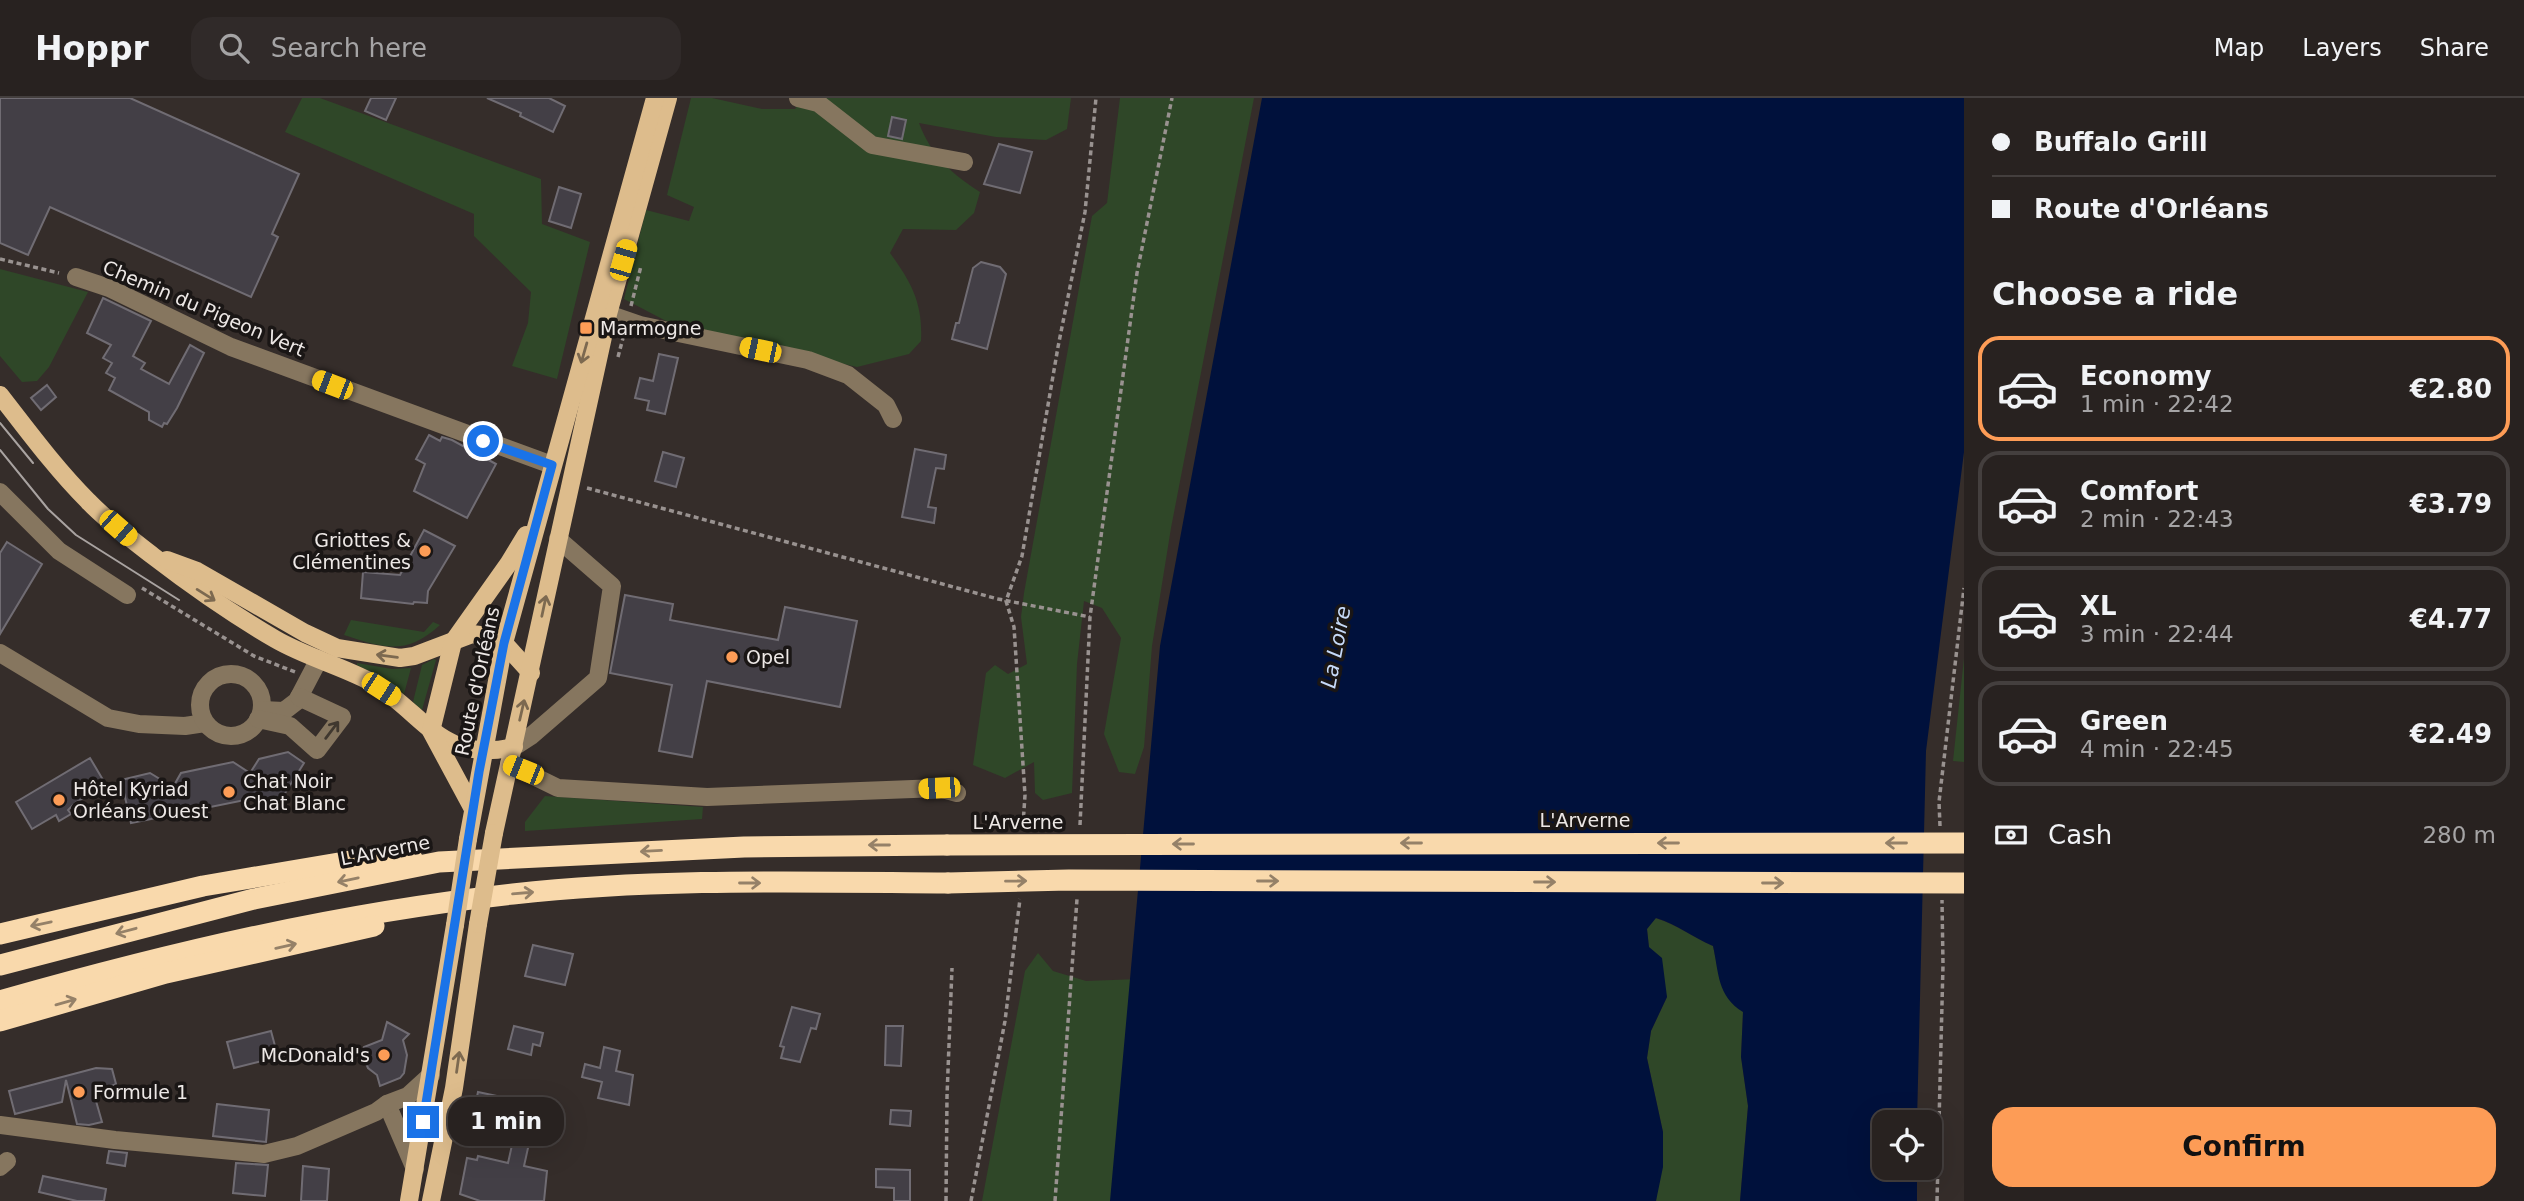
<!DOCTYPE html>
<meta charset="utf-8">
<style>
:root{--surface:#282220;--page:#302a29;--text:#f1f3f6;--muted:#a5a4a5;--line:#443f3e;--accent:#fd9c56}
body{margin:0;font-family:"DejaVu Sans",sans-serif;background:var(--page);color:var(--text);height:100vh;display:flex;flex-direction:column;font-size:26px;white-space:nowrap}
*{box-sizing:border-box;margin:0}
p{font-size:23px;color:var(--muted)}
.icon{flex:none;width:38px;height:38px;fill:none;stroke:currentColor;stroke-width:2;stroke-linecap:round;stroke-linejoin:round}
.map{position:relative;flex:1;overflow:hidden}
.side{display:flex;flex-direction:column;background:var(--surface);width:560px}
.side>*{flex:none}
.banner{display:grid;align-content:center;height:154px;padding:0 28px;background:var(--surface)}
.controls{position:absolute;left:1872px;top:1012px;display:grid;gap:14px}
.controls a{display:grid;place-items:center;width:70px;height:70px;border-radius:14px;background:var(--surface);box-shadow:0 7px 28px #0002,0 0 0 2px var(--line);font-size:35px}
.end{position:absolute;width:32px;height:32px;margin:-16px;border:9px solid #1a73e8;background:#fff;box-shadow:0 0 0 4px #fff}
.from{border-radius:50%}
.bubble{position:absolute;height:49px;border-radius:21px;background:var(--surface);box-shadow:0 7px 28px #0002,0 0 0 2px var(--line);font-size:23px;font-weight:700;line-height:49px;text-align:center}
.car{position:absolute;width:21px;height:42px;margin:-21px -10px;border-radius:9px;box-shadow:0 0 5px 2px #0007;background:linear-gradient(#f5c518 24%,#345 0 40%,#f5c518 0 76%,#345 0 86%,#f5c518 0)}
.banner b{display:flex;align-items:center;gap:24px;height:66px;font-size:26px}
.banner b+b{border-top:2px solid var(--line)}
.banner i{width:18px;height:18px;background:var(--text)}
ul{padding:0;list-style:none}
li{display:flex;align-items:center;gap:21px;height:105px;margin:0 14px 10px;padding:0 14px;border:4px solid var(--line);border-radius:21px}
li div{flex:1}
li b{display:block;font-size:26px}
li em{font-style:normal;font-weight:700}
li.current{border-color:var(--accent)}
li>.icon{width:63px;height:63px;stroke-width:1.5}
h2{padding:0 28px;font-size:32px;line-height:84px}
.pay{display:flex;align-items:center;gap:18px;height:77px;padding:0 28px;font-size:26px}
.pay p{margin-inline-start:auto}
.primary-button{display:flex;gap:14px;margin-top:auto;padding:14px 28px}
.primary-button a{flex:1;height:80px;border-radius:21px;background:var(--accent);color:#111;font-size:28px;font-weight:700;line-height:80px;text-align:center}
header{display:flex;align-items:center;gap:42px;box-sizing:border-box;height:98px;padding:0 35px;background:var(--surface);border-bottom:2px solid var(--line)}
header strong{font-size:33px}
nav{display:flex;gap:38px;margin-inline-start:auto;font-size:24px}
.search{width:490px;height:63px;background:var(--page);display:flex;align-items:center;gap:18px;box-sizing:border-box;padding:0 24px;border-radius:21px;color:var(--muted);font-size:26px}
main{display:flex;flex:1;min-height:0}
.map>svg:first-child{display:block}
</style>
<header>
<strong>Hoppr</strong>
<div class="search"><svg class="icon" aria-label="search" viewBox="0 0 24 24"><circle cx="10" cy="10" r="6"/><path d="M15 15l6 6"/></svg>Search here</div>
<nav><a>Map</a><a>Layers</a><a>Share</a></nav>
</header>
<main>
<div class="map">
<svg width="1964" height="1103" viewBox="0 0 1964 1103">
<rect width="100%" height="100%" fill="#352d2a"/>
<g fill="#2f4728">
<polygon points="302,0 320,0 541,81 542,126 590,144 557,281 512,268 528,225 531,194 474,138 474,116 285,34"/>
<path d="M691 0H712L762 11H795L803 0H1071L1067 31 1046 42 996 39 919 25C932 59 951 75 980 94L974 115 956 132 903 131 890 155C912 185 923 206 921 243L909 256 857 269 670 225 624 201 646 112 689 123 694 109 667 97Z"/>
<polygon points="1120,0 1254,0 1171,430 1152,548 1144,649 1135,676 1119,674 1104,636 1121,540 1102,510 1084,503 1077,566 1072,695 1043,702 1035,695 1034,664 1005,680 973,667 986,575 995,567 1008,576 1027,566 1021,519 1024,495 1092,118 1107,105"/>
<polygon points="0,171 88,194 49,269 37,283 22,284 0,258"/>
<path d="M351 522 424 534 433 524 440 527C406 558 384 550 344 537Z"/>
<polygon points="1964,560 1964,664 1953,663"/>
<polygon points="434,561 436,562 422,612 413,604 422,567"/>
<polygon points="357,565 392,571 411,570 404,596 387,582 357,567"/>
<polygon points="545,698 703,709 702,721 525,733 525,724"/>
<path d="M1655 820C1678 827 1692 839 1713 848L1720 881 1743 914 1741 959 1748 1008 1740 1103H1656L1663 1034 1647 960 1651 933 1667 899 1649 850 1647 831Z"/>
<polygon points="1038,855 1053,873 1086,883 1139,881 1122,1103 982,1103 1025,873"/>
</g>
<path fill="#00113c" d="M1262 0H1964V354L1926 653 1917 1024H1885V1069H1917V1103H1740L1748 1008 1741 959 1743 914C1717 898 1719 875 1713 848 1692 839 1678 827 1656 820L1647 831 1649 849 1662 860 1667 899 1651 933 1647 960 1663 1034V1069L1656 1103H1110L1160 548Z"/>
<g fill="#433f46" stroke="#706c73" stroke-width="2">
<polygon points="0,0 130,0 299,76 272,136 278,139 251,199 50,109 28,157 0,145"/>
<polygon points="371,0 396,0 386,22 365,13"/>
<polygon points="487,0 549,0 565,8 553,34 520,18 521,15"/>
<polygon points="892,19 906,22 902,41 888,38"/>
<polygon points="999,46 1032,54 1020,95 984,86"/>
<polygon points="559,89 581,96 571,130 549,123"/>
<polygon points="981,164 1000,169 1006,176 987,251 952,241 956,225 959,225 973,170"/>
<polygon points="103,200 151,223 133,258 145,265 141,271 169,286 190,247 204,255 177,310 167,326 164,325 162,329 149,322 149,314 109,292 115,280 106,275 112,265 103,260 111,247 87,235"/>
<polygon points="659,256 678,260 665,316 647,312 649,303 635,300 640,280 653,283"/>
<polygon points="47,287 56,299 41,312 31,300"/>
<polygon points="429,337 440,343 442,339 452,342 496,366 467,420 414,393 425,366 416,361"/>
<polygon points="915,351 946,357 944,371 936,370 928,409 936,410 934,425 902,419"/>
<polygon points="663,354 684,360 676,389 655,383"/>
<polygon points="424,432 455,448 428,493 427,505 414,504 413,506 361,500 363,474 400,477"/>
<polygon points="7,444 42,466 0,536 0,455"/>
<polygon points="625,497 673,506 670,522 778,542 785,509 857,523 840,609 707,583 692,659 659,653 672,587 610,575"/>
<polygon points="288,654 304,665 282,700 267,704 260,699 131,725 121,682 150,675 173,689 181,675 233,664 250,675 259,661"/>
<polygon points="90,660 106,687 75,705 68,712 71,716 59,723 56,717 32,731 16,704"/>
<polygon points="533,847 573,856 565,887 525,878"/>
<polygon points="792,909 820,916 816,931 811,930 800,964 781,960 784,949 780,948"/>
<polygon points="387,924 409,936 403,942 407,957 404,975 400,980 380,988 377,977 368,970 362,956 364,949 382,942"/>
<polygon points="514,928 543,935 540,948 533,946 531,957 508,951"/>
<polygon points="886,928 903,928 901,968 885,967"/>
<polygon points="271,933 278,959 234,970 227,944"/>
<polygon points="604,949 620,953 616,973 633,977 629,1007 598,1000 602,984 582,979 585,966 600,970"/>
<polygon points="96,970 112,971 116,986 94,996 102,1024 89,1027 77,1026 66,982 62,1004 15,1016 9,993"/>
<polygon points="478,994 497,998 491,1026 472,1022"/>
<polygon points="217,1006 269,1012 266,1044 213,1038"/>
<polygon points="891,1012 911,1013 910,1028 890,1026"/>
<polygon points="518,1020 534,1023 524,1068 547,1073 544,1103 480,1103 460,1096 467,1060 477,1062 478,1058 508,1065"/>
<polygon points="109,1053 127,1055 125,1068 107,1065"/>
<polygon points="236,1065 268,1067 265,1098 233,1095"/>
<polygon points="303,1068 329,1071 327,1103 301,1103"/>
<polygon points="876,1071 910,1072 910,1103 894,1103 894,1090 876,1089"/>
<polygon points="43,1078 106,1091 104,1103 77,1103 39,1094"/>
</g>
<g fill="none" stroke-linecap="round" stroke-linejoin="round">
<g stroke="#999290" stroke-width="3.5" stroke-dasharray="5 3.5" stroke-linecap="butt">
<polyline points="0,161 59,175"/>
<polyline points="631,208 641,168"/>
<polyline points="618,259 623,240"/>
<polyline points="587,390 998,501 1090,519"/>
<polyline points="142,490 254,558 295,574"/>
<polyline points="1023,727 1025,697 1014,529 1006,503 1022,458 1058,249 1085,114 1096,0"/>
<polyline points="1080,727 1090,519 1137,175 1172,0"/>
<polyline points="1940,728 1939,704 1964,490"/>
<polyline points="946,1103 947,998 952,870"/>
<polyline points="971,1103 1005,923 1020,801"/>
<polyline points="1055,1103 1077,801"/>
<polyline points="1937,1103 1943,867 1942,802"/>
</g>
<g stroke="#86765f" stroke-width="18">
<polyline points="798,0 818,5 872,47 964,64"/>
<polyline points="76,179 109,190 231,249 552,367"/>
<polyline points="608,216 640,227 808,262 848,277 886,307 893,321"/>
<polyline points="0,394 59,453 127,497"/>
<polyline points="0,555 108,620 139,626 185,628 205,625"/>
<circle cx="231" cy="607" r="31"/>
<polyline points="262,612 284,613 297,603 319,561"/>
<polyline points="258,621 290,628 317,652 342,619 299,599"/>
<polyline points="514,649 531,638 598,580 612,488 558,441"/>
<polyline points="509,666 558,690 707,699 939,690 957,695"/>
<polyline points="387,1006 415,1071"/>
<polyline points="0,1027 115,1042 264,1056 297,1048 376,1014 387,1006 408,998 431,977"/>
<polyline points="0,1069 7,1063"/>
</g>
<g stroke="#ddbc8c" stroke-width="18">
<path d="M0 297C28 333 56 371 88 403 108 424 130 440 153 458 192 488 232 516 275 541 304 558 338 567 367 582 425 613 437 666 514 649"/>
<polyline points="167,462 197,473 305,535 337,550 400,560 414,558 472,536 488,538 504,545 531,575"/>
<polyline points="473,711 431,633 453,544 509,465 526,437"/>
<polyline points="494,735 608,216 668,0"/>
<polyline points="468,741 504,545 655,0"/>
<polyline points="409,1103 455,827"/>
<polyline points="431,1103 454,990 478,826"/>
</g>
<g stroke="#f9d9ac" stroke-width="21">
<polyline points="0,836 203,788 374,759 413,762"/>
<polyline points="0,867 254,801 439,764 744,749 947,747"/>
<path d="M0 903C169 855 338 815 513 796 657 780 803 784 948 785"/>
<polyline points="0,923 166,875 374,828"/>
</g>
<g stroke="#a9a3a1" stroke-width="2">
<polyline points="0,325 33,365"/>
<polyline points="0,352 48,411 76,437 179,502"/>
</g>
<g stroke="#ddbc8c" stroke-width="18">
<polyline points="478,826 494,735"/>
<polyline points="455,827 468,741"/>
</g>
<g stroke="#f9d9ac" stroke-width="21">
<polyline points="947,747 1964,745"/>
<polyline points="948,785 1069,782 1964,785"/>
</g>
</g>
<defs><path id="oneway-shaft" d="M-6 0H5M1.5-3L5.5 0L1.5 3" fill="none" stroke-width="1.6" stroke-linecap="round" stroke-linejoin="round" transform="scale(1.75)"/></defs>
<g stroke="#7c6950">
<use href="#oneway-shaft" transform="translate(584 255) rotate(106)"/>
<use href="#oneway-shaft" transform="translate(206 497) rotate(32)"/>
<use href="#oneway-shaft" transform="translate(544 508) rotate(-78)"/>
<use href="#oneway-shaft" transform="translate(387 558) rotate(-173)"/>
<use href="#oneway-shaft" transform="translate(522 612) rotate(-77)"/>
<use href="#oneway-shaft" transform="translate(458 964) rotate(-82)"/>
</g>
<use stroke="#40382f" href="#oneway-shaft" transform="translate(332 632) rotate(-53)"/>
<g stroke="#958168">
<use href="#oneway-shaft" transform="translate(1411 745) rotate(180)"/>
<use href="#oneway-shaft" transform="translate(1668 745) rotate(180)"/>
<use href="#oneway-shaft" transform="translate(1896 745) rotate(180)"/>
<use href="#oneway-shaft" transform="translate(1183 746) rotate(180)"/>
<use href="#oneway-shaft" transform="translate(879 747) rotate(180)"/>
<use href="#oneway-shaft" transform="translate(651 753) rotate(177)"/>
<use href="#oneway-shaft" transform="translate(348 782) rotate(168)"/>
<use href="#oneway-shaft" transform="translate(1016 783) rotate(-1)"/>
<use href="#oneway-shaft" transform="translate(1268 783)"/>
<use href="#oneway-shaft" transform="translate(1545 784)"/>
<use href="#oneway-shaft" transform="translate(750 785)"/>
<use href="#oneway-shaft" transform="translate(1773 785)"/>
<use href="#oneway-shaft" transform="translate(523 795) rotate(-5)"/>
<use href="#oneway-shaft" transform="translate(41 826) rotate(168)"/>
<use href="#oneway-shaft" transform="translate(126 833) rotate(165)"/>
<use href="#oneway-shaft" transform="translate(286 848) rotate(-13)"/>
<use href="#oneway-shaft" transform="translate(66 904) rotate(-16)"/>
</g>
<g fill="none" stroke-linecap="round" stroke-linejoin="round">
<polyline stroke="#1a73e8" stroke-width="9" points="423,1024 479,674 504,545 552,367 483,343"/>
</g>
<g fill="#fd9c56" stroke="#1a1615" stroke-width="2.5">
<rect x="579" y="223" width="14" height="14" rx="3.5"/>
<circle cx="425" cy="453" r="7"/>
<circle cx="732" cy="559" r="7"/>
<circle cx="229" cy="694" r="7"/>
<circle cx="59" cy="702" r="7"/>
<circle cx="384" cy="957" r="7"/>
<circle cx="79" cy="994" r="7"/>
</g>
<g text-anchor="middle" stroke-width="7" stroke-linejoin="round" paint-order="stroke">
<g font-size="19" fill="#ede8e6" stroke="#1a1615">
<text transform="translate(204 210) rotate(23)" y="7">Chemin du Pigeon Vert</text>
<text transform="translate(477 583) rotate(-78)" y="7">Route d'Orléans</text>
<text x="1585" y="729">L'Arverne</text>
<text x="1018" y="731">L'Arverne</text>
<text transform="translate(385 752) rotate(-11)" y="7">L'Arverne</text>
</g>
<g font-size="19" fill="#ede8e6" stroke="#1a1615" text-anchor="start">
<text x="600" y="237">Marmogne</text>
<text x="411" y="449" text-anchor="end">Griottes &amp;<tspan x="411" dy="22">Clémentines</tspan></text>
<text x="746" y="566">Opel</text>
<text x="243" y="690">Chat Noir<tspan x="243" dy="22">Chat Blanc</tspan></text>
<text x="73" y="698">Hôtel Kyriad<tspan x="73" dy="22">Orléans Ouest</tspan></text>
<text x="370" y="964" text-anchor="end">McDonald's</text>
<text x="93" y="1001">Formule 1</text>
</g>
<g font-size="21" font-style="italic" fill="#c6d9f7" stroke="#1a1615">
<text transform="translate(1336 549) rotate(-79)" y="7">La Loire</text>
</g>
</g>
</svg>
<div class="controls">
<a><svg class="icon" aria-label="locate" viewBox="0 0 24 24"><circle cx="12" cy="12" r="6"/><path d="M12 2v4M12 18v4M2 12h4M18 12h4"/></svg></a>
</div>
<i class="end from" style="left:483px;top:343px"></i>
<i class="end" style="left:423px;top:1024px"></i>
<div class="bubble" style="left:448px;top:999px;width:116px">1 min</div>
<i class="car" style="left:623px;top:162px;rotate:16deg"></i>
<i class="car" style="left:760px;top:252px;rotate:282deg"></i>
<i class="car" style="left:332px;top:287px;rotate:291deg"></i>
<i class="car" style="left:118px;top:430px;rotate:131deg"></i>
<i class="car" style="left:381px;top:591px;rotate:123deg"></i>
<i class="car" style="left:523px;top:672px;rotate:292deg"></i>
<i class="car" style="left:939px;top:690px;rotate:267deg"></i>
</div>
<section class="side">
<div class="banner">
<b><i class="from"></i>Buffalo Grill</b>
<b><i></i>Route d'Orléans</b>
</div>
<h2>Choose a ride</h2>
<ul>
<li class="current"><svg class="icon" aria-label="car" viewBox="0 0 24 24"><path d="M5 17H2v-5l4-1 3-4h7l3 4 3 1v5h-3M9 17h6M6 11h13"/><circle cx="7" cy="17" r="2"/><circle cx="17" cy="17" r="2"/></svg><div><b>Economy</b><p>1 min · 22:42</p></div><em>€2.80</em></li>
<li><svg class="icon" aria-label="car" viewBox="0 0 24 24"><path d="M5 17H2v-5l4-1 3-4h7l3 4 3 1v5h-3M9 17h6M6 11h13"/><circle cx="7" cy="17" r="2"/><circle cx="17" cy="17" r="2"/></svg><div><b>Comfort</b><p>2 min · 22:43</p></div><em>€3.79</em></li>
<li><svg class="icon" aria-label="car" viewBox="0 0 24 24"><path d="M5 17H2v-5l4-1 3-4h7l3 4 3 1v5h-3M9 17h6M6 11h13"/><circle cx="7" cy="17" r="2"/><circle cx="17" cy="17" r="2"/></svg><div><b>XL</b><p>3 min · 22:44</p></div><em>€4.77</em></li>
<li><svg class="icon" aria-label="car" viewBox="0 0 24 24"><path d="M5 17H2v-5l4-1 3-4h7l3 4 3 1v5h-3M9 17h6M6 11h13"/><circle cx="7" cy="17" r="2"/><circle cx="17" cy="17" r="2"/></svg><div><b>Green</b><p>4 min · 22:45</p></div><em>€2.49</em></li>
</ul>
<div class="pay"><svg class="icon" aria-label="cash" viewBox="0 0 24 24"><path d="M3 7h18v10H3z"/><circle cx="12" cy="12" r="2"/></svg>Cash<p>280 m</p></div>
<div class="primary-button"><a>Confirm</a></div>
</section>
</main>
